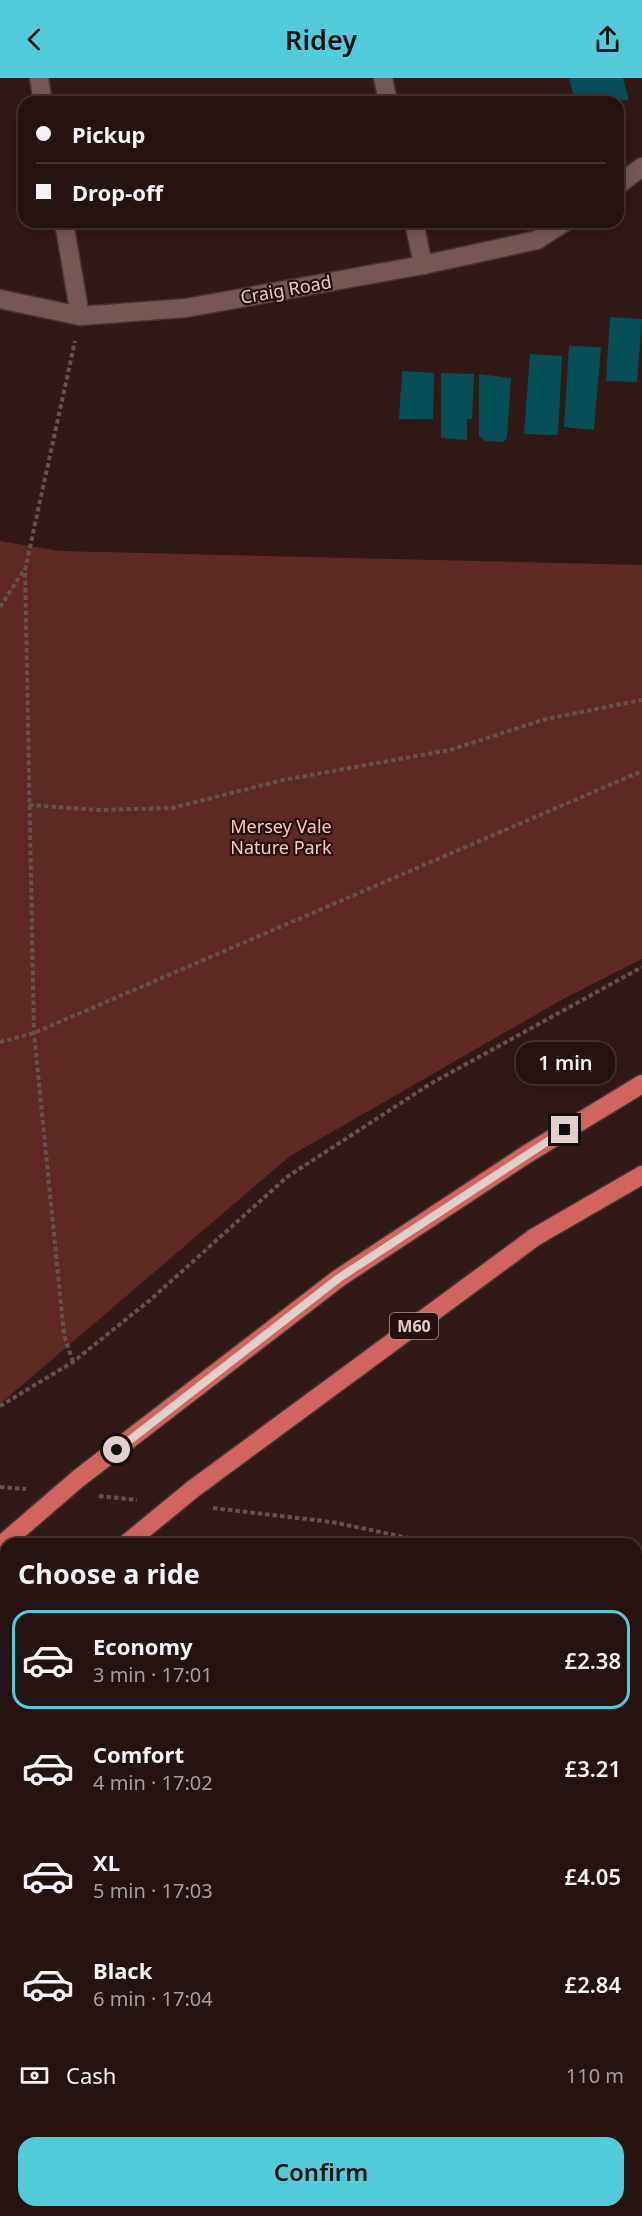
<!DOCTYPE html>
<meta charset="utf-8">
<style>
:root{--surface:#251311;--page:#2d1c1a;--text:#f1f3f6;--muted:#a39e9f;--line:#423231;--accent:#53cbdb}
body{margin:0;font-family:"Noto Sans",sans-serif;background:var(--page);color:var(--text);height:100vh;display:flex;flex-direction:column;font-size:22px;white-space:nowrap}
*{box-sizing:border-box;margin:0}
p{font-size:20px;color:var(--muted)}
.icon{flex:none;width:33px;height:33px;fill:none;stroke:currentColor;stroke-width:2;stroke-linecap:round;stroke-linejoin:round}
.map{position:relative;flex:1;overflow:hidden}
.side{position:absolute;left:0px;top:1460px;width:642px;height:680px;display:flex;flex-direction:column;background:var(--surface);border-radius:18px 18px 0 0;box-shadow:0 3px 15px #0003,0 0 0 2px var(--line)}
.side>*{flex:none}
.banner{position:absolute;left:18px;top:18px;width:606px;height:132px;border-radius:18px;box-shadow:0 3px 15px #0003,0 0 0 2px var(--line);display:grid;align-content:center;height:132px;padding:0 18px;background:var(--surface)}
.end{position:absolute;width:27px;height:27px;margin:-14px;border:8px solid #e0cfcd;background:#111;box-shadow:0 0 0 3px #111}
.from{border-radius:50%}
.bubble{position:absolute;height:42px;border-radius:18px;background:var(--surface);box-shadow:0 3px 15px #0003,0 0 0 2px var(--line);font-size:20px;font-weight:600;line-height:42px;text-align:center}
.banner b{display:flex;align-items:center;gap:21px;height:57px;font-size:22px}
.banner b+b{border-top:2px solid var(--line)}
.banner i{width:15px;height:15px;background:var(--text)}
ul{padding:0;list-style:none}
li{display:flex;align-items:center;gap:18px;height:99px;margin:0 12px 9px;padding:0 6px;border:3px solid transparent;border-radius:18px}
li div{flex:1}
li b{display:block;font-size:22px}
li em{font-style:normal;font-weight:600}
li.current{border-color:var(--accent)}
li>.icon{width:54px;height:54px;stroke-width:1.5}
h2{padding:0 18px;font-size:27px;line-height:72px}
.pay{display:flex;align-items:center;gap:15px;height:66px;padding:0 18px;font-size:22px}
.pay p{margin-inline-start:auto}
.button{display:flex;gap:12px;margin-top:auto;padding:12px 18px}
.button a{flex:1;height:69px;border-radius:18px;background:var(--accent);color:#111;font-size:24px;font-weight:600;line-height:69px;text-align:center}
header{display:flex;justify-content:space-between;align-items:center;height:78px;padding:0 18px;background:var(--accent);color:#111;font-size:27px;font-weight:600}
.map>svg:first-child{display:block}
</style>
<header><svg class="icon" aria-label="back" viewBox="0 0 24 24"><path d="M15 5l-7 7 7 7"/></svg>Ridey<svg class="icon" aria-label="share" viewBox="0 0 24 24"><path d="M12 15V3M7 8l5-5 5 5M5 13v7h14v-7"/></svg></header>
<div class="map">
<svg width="642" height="2138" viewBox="0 0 642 2138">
<rect width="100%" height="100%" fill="#311917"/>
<polygon fill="#3d1e1b" points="6,1837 6,2133 636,2133 636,1916 642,1917 642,2138 0,2138 0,1839"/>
<g fill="#5e2925">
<polygon points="0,463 60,473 642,487 642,881 565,920 290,1078 0,1326"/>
<polygon points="6,1631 6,1713 0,1717 0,1636"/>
<polygon points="636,1678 642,1678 642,1763 636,1762"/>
<polygon points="6,1740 6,1798 0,1802 0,1745"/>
<polygon points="636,1781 642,1782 642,1805 636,1804"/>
</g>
<rect fill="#631818" x="636" y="1523" width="6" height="155"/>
<polygon fill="#311917" points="0,1417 220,1450 202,1465 6,1466 6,1584 0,1583"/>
<g fill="#064e56">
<polygon points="569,0 623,0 629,22 575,24"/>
<polygon points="610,239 642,241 637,304 606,303"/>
<polygon points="569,268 601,269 594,352 564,349"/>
<polygon points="530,276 562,278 558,357 524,356"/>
<polygon points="402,293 434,295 433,341 399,341"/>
<polygon points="441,295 474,296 472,341 467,341 467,362 441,360"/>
<polygon points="479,296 511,300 507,360 503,364 486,363 479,358"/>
<rect x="175" y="2133" width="239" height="5"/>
<rect x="444" y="2133" width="191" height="5"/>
</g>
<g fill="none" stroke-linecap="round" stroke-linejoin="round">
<defs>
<g id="lane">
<polyline points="0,2115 6,2124"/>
<polyline points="12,2133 16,2138"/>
</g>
<g id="street">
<polyline points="39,0 43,24"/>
<polyline points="383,0 388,24"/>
<polyline points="618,107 642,89"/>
<polyline points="64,144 80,238"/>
<polyline points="414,144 423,187"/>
<polyline points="0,221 80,238 186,230 423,187 537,162 565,144"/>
<polyline points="0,1826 6,1821"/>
<polyline points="636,1899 642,1900"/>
</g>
<g id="highway">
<polyline points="79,1400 339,1200 527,1076 642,1006"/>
<polyline points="193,1411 535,1159 642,1097"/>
<polyline points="0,1570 6,1565"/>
</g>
</defs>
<use href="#lane" stroke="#473533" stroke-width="18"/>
<use href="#street" stroke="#473533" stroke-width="21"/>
<use href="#highway" stroke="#473533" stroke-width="21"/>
<g stroke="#66514f" stroke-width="4" stroke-dasharray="4.5 3" stroke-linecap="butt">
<polyline points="0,529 24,492"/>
<polyline points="29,727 98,732 172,730 283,702 450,672 546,641 642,622"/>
<polyline points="0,964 34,955 642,693"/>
<polyline points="73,1284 64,1257 34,955 25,492 75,263"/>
<polyline points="0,1328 73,1284 150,1222 287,1099 430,1006 642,889"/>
<polyline points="0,1409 26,1411"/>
<polyline points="99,1418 137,1422"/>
<polyline points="213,1430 332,1444 438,1466"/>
<polyline points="636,1508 642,1509"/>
<polyline points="0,1730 6,1724"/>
<polyline points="636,1771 642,1772"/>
<polyline points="639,1926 639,2138"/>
<polyline points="426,2133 427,2138"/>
</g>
<use href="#lane" stroke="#755856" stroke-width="15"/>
<use href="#street" stroke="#755856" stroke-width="18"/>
<use href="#highway" stroke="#d0655f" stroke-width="18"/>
<defs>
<g id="highway-bridge">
<polyline points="126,1466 193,1411"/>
<polyline points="0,1468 79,1400"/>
</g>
</defs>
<use href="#highway-bridge" stroke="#473533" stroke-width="21" stroke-linecap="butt"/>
<use href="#highway-bridge" stroke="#d0655f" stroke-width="18"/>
</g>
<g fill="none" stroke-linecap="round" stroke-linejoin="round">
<polyline stroke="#e0cfcd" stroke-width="8" points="117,1372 339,1200 565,1052"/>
</g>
<g text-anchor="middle" stroke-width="4.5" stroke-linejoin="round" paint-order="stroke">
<rect fill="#260f0e" stroke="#a89594" stroke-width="1.5" x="390" y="1235" width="48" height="26" rx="4.5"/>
<g font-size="16" font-weight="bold" fill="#e0cfcd">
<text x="414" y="1254">M60</text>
</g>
<g font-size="18" fill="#e0cfcd" stroke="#260f0e">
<text transform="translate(286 212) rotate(-10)" y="6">Craig Road</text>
</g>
<g font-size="18" fill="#f8c8c3" stroke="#260f0e">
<text x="281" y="755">Mersey Vale<tspan x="281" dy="21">Nature Park</tspan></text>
</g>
</g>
</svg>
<i class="end from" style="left:117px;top:1372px"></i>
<i class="end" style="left:565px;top:1052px"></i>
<div class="bubble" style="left:516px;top:964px;width:99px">1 min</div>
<div class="banner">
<b><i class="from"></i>Pickup</b>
<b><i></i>Drop-off</b>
</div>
<section class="side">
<h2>Choose a ride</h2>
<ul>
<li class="current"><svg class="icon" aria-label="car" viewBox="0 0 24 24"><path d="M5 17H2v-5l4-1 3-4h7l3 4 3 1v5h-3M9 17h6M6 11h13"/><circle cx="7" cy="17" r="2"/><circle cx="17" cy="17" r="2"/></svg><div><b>Economy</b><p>3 min · 17:01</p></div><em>£2.38</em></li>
<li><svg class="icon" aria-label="car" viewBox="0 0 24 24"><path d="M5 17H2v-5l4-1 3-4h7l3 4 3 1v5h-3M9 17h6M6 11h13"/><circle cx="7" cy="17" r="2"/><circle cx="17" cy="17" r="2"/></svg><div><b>Comfort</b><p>4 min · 17:02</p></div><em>£3.21</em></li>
<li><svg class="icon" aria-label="car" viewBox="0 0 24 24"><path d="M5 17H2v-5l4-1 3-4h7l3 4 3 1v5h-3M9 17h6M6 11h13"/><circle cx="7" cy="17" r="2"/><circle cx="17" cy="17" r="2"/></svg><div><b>XL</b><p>5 min · 17:03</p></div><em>£4.05</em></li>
<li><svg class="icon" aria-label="car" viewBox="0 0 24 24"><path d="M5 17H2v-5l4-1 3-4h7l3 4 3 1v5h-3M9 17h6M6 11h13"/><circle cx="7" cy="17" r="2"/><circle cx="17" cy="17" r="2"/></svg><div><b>Black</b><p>6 min · 17:04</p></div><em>£2.84</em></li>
</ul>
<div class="pay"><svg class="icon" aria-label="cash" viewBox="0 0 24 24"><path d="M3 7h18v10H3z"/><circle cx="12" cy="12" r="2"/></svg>Cash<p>110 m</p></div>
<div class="button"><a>Confirm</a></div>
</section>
</div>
